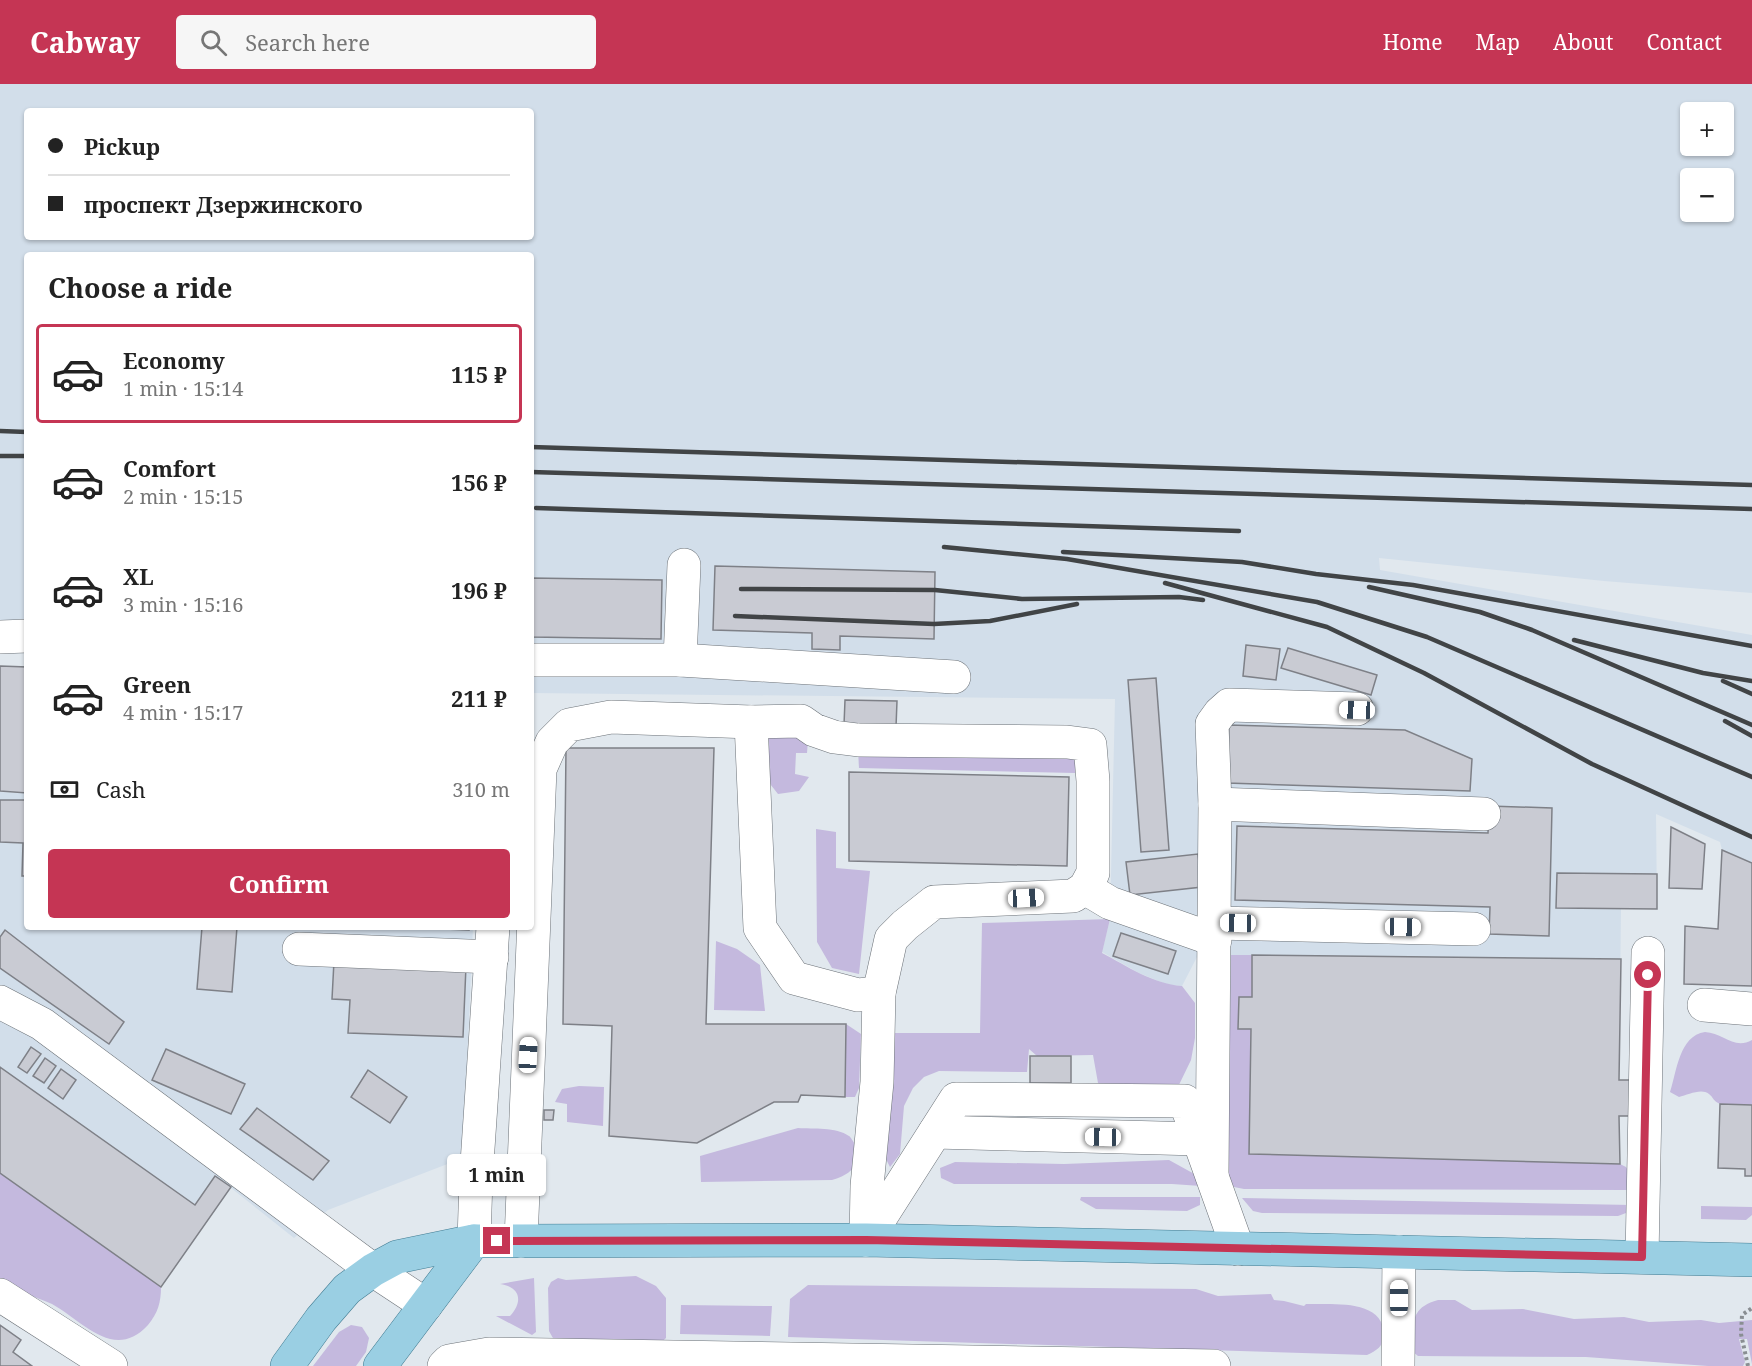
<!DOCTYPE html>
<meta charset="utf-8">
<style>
:root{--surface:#fff;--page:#f6f6f6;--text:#222;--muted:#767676;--line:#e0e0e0;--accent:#c53554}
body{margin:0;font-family:"Noto Serif",serif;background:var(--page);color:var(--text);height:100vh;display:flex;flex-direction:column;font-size:22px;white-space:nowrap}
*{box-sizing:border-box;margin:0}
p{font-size:20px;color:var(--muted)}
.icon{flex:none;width:33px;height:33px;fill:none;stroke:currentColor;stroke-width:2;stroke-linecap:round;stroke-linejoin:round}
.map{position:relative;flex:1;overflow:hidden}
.drawer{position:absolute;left:24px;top:168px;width:510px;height:678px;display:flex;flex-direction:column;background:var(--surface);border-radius:6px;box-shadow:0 2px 4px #0004}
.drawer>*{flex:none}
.top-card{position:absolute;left:24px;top:24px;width:510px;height:132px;border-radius:6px;box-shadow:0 2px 4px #0004;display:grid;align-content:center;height:132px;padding:0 24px;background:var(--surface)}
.controls{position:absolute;left:1680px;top:18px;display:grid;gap:12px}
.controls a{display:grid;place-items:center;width:54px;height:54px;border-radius:6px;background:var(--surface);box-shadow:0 2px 4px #0004;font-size:30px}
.end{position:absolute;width:27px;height:27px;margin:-14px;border:8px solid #c53554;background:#fff;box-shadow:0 0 0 3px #fff}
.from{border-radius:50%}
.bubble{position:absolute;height:42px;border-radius:6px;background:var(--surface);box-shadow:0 2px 4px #0004;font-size:20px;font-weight:700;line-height:42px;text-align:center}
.car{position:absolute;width:18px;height:36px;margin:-18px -9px;border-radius:8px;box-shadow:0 0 4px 2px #0007;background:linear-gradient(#fff 24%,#345 0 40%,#fff 0 76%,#345 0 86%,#fff 0)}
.top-card b{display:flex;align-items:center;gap:21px;height:57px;font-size:22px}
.top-card b+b{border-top:2px solid var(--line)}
.top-card i{width:15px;height:15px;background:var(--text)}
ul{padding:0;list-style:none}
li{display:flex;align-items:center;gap:18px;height:99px;margin:0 12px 9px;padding:0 12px;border:3px solid transparent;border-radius:6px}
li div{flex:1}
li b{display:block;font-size:22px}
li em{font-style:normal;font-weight:700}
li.selected{border-color:var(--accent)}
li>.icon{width:54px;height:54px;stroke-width:1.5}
h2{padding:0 24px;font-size:27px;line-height:72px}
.pay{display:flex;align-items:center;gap:15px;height:66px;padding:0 24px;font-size:22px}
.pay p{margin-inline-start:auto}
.button{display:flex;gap:12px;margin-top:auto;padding:12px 24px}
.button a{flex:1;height:69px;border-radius:6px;background:var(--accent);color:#fff;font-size:24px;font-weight:700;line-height:69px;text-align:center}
header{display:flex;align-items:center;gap:36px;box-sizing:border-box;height:84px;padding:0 30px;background:var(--accent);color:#fff}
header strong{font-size:28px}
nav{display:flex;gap:33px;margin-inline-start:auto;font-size:21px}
.search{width:420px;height:54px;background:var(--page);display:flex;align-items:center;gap:15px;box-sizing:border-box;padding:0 21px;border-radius:6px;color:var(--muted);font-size:22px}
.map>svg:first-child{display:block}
</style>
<header>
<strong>Cabway</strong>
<div class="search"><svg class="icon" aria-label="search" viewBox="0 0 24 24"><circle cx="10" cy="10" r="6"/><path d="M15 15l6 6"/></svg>Search here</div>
<nav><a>Home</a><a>Map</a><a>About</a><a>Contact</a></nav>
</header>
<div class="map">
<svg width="1752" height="1282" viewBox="0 0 1752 1282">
<rect width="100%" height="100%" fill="#e1e8ee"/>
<g fill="#d2deea" fill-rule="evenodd">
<path d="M0 0H1752V509L1604 497 1379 474 1380 486 1752 551V779L1722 766 1720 758 1656 730 1657 825H1621L1619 996 1631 1032H1619L1251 945H1238L1239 913H1251L1252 871H1198L1182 902 1168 901 1139 889 1102 868 1110 835 1115 615 531 609V171H27V536L0 537ZM27 27H531V153H27ZM1690 28H1724V62H1690ZM1690 94H1724V128H1690Z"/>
<polygon points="0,708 27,709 27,843 473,843 463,1074 328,1126 294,1154 231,1104 161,1203 0,1089"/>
</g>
<g fill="#c4b9de">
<polygon points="779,640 808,656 807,669 796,669 795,690 809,693 799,707 778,710 767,696 768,655"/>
<polygon points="858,666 1076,672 1075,689 859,684"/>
<polygon points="816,745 836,748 836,784 870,787 859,890 832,884 817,858"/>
<path d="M1110 835 1102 869C1127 882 1153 900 1182 902L1195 919V954L1191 976 1176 1007 1107 1005 1098 999 1093 971 1037 972 1029 965 1027 988 939 987 924 993 913 1004 904 1022 900 1070 890 1083 885 1073 890 949H980L982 839Z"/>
<polygon points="716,857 737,865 760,881 765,927 714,926"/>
<polygon points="1231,871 1252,871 1252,913 1239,913 1238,945 1251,945 1620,1080 1626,1083 1636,1101 1629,1106 1244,1105 1234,1103 1229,1094 1228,1085"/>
<polygon points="846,940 861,950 859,1004 855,1013 845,1013"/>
<path d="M1705 948C1723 949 1734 966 1752 956V1021L1720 1020C1713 1017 1714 1014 1709 1010 1701 1004 1688 1011 1679 1013L1670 1008C1677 987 1679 952 1705 948Z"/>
<polygon points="579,1002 604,1003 603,1042 567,1038 567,1020 555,1018 562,1005"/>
<path d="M798 1044C813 1045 836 1043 849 1052 851 1053 853 1058 855 1060 866 1078 849 1092 832 1096L701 1098 700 1072Z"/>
<polygon points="1169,1076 1198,1092 1201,1102 1172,1100 954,1100 941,1094 940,1084 955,1078 1064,1080"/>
<path d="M0 1089 161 1203C161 1218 158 1229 148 1241 114 1278 83 1237 52 1220 43 1216 35 1213 26 1210 18 1208 9 1201 2 1197L0 1194Z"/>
<polygon points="1081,1113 1200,1113 1200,1121 1187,1127 1096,1125 1080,1116"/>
<polygon points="1242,1114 1632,1121 1626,1129 1618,1132 1262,1129 1253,1127"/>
<polygon points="1701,1122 1752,1123 1752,1131 1746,1136 1701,1135"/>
<polygon points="636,1192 656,1202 666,1214 666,1254 659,1260 554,1256 549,1247 548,1204 551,1198 558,1194 566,1196"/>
<path d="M534 1194 536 1248 532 1251 496 1232H510C523 1218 521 1203 500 1200Z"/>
<path d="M808 1201 1196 1205 1218 1212 1271 1210 1274 1216 1284 1217 1304 1222 1306 1220C1331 1221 1384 1214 1384 1251 1384 1262 1376 1267 1367 1271L788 1253 790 1215Z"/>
<path d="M1438 1216H1455L1472 1226 1523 1225 1574 1235 1624 1233 1649 1238 1701 1236 1719 1239 1752 1236V1280L1747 1255H1739L1745 1278 1743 1282H1708L1586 1273 1418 1272 1413 1268C1413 1243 1408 1224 1438 1216Z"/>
<polygon points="681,1221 772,1222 770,1252 680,1250"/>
<polygon points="351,1241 362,1243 369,1254 366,1268 356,1282 313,1282 339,1248"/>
</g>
<g fill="#c9cbd3" stroke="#7e8087" stroke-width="1.5">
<polygon points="715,482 935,488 934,555 840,552 840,566 812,565 812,549 713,546"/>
<polygon points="531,494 662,496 661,555 531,553"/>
<polygon points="1246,561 1280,565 1276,596 1243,592"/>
<polygon points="1288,564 1377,591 1371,611 1281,584"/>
<polygon points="0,582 27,583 27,709 0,707"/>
<polygon points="1156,594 1169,766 1141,768 1128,596"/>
<polygon points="845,616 897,617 896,643 844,641"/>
<polygon points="1229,641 1405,646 1472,675 1470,707 1227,699"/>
<polygon points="566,664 714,664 706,940 846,940 845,1013 801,1011 798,1018 774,1018 697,1059 609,1052 612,942 563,940"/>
<polygon points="849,688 1069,693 1067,782 849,777"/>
<polygon points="0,716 27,716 27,792 22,792 23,759 0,758"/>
<polygon points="1489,722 1552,724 1549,852 1489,850 1490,823 1235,816 1237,742 1488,749"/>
<polygon points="1671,743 1705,760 1702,805 1669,804"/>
<polygon points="1722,766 1752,779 1752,902 1684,900 1685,842 1718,845"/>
<polygon points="1198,770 1202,803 1130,811 1126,778"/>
<polygon points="1557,789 1657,790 1657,825 1556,824"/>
<polygon points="202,843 237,843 232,908 197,905"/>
<polygon points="393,843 469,843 469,846"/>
<polygon points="5,846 124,938 109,960 0,884 0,853"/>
<polygon points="1121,849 1176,867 1168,890 1113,872"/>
<polygon points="1252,871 1621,875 1619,996 1631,996 1631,1032 1619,1032 1620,1080 1249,1070 1251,945 1238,945 1239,913 1252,913"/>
<polygon points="334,877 466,882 463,953 348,949 350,916 332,915"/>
<polygon points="31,963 41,970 27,989 18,983"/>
<polygon points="166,965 245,1000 231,1030 152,996"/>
<rect x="1030" y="972" width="41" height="27"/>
<polygon points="45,974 56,982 44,999 33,992"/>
<polygon points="0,983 195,1121 215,1092 231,1103 161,1203 0,1089"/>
<polygon points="61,985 76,996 63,1015 48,1004"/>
<polygon points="368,986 407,1013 390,1039 351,1013"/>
<polygon points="1720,1020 1752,1021 1752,1092 1745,1092 1745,1085 1718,1084"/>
<polygon points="257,1024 329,1077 313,1096 240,1045"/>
<polygon points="544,1026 554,1026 553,1036 544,1036"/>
<polygon points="0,1241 21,1256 13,1268 32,1282 0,1282"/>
</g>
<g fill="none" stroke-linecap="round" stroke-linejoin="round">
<defs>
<g id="minor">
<polyline points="0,553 27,552"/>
<polyline points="531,576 680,576 954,593"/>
<polyline points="680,576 684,481"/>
<polyline points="751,638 760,844 794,894 858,911 879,909"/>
<polyline points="1215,720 1484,730"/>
<polyline points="1085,804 1110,819 1215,856"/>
<polyline points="1214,839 1474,845"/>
<polyline points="299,865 492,873"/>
<polyline points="0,918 42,940 373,1186 426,1221"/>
<polyline points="1704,921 1752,925"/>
<polyline points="935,1048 1199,1055"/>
<polyline points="1212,1091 1215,720 1212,640 1220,629 1229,621 1357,625"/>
<polyline points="866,1156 956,1015 1185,1017 1238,1165"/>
<polyline points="474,1157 476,1094 493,843"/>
<polyline points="521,1157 540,685 552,658 569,641 611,633 751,638 801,637 814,646 834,653 858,656 1067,658 1090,661 1093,697 1093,789 1085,804 1073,812 934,818 905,841 891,855 879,909 877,998 867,1102 866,1156"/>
<polyline points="1642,1173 1648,869"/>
<polyline points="0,1211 111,1282"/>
<polyline points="444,1282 449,1277 489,1270 1214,1282"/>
<polyline points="1398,1282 1399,1168"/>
</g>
<g id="major">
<polyline points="287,1282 321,1235 347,1205 373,1186 397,1173 474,1157 866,1156 1752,1176"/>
<polyline points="380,1282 474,1157"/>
</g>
</defs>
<use href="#minor" stroke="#6c7278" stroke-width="34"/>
<use href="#major" stroke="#427c92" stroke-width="34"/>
<polyline stroke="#898e92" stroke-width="4" stroke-dasharray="3 3" stroke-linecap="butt" points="1748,1282 1741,1250 1742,1231 1752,1224"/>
<use href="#minor" stroke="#fff" stroke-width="33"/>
<use href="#major" stroke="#9acfe3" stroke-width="33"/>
<g stroke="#414446" stroke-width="4.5">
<polyline points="0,347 27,348"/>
<polyline points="531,363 1752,401"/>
<polyline points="0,372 27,372"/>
<polyline points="531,388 1752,425"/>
<polyline points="536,424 1239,447"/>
<polyline points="944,463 1067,475 1317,518 1427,553 1752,693"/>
<polyline points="1063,468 1242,478 1316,490 1413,501 1752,562"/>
<polyline points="1165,499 1327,543 1424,589 1592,680 1752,753"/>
<polyline points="1369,503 1480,528 1532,546 1752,641"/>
<polyline points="741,505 935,506 1022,515 1179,513 1203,516"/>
<polyline points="735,532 934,540 990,537 1077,520"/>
<polyline points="1574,556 1703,589 1752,597"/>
<polyline points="1723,597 1752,610"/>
<polyline points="1725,637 1752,652"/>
</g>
</g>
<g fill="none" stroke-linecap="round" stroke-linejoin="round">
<polyline stroke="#c53554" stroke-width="8" points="497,1157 866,1156 1642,1173 1648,891"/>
</g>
</svg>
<div class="controls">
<a>+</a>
<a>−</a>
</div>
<i class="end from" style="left:1648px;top:891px"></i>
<i class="end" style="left:497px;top:1157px"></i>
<div class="bubble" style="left:447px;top:1070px;width:99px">1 min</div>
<i class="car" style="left:1357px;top:626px;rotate:272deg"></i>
<i class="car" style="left:1026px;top:814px;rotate:87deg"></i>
<i class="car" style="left:1238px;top:839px;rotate:271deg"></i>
<i class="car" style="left:1403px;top:843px;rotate:91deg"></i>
<i class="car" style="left:528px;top:971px;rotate:3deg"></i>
<i class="car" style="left:1103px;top:1053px;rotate:271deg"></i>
<i class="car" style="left:1399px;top:1214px;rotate:0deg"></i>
<div class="top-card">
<b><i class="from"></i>Pickup</b>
<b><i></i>проспект Дзержинского</b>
</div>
<section class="drawer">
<h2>Choose a ride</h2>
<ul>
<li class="selected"><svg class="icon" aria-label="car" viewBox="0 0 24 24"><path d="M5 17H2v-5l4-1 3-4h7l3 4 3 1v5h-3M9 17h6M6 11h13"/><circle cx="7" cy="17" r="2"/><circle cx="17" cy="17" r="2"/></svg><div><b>Economy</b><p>1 min · 15:14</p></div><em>115 ₽</em></li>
<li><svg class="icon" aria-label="car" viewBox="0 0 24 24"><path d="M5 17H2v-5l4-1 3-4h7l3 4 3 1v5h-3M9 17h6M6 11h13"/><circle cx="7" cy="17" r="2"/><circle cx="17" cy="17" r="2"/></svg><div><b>Comfort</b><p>2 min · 15:15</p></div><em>156 ₽</em></li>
<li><svg class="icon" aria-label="car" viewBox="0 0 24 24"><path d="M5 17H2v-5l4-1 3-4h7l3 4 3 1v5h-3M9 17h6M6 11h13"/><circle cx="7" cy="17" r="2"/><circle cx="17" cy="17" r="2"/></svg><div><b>XL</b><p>3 min · 15:16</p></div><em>196 ₽</em></li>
<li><svg class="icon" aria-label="car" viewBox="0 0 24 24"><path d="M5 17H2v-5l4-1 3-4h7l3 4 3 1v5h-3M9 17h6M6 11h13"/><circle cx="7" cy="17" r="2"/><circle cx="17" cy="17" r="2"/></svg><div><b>Green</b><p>4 min · 15:17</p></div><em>211 ₽</em></li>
</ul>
<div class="pay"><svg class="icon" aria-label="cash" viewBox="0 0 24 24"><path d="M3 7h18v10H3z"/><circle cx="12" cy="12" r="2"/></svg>Cash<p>310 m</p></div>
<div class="button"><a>Confirm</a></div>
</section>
</div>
